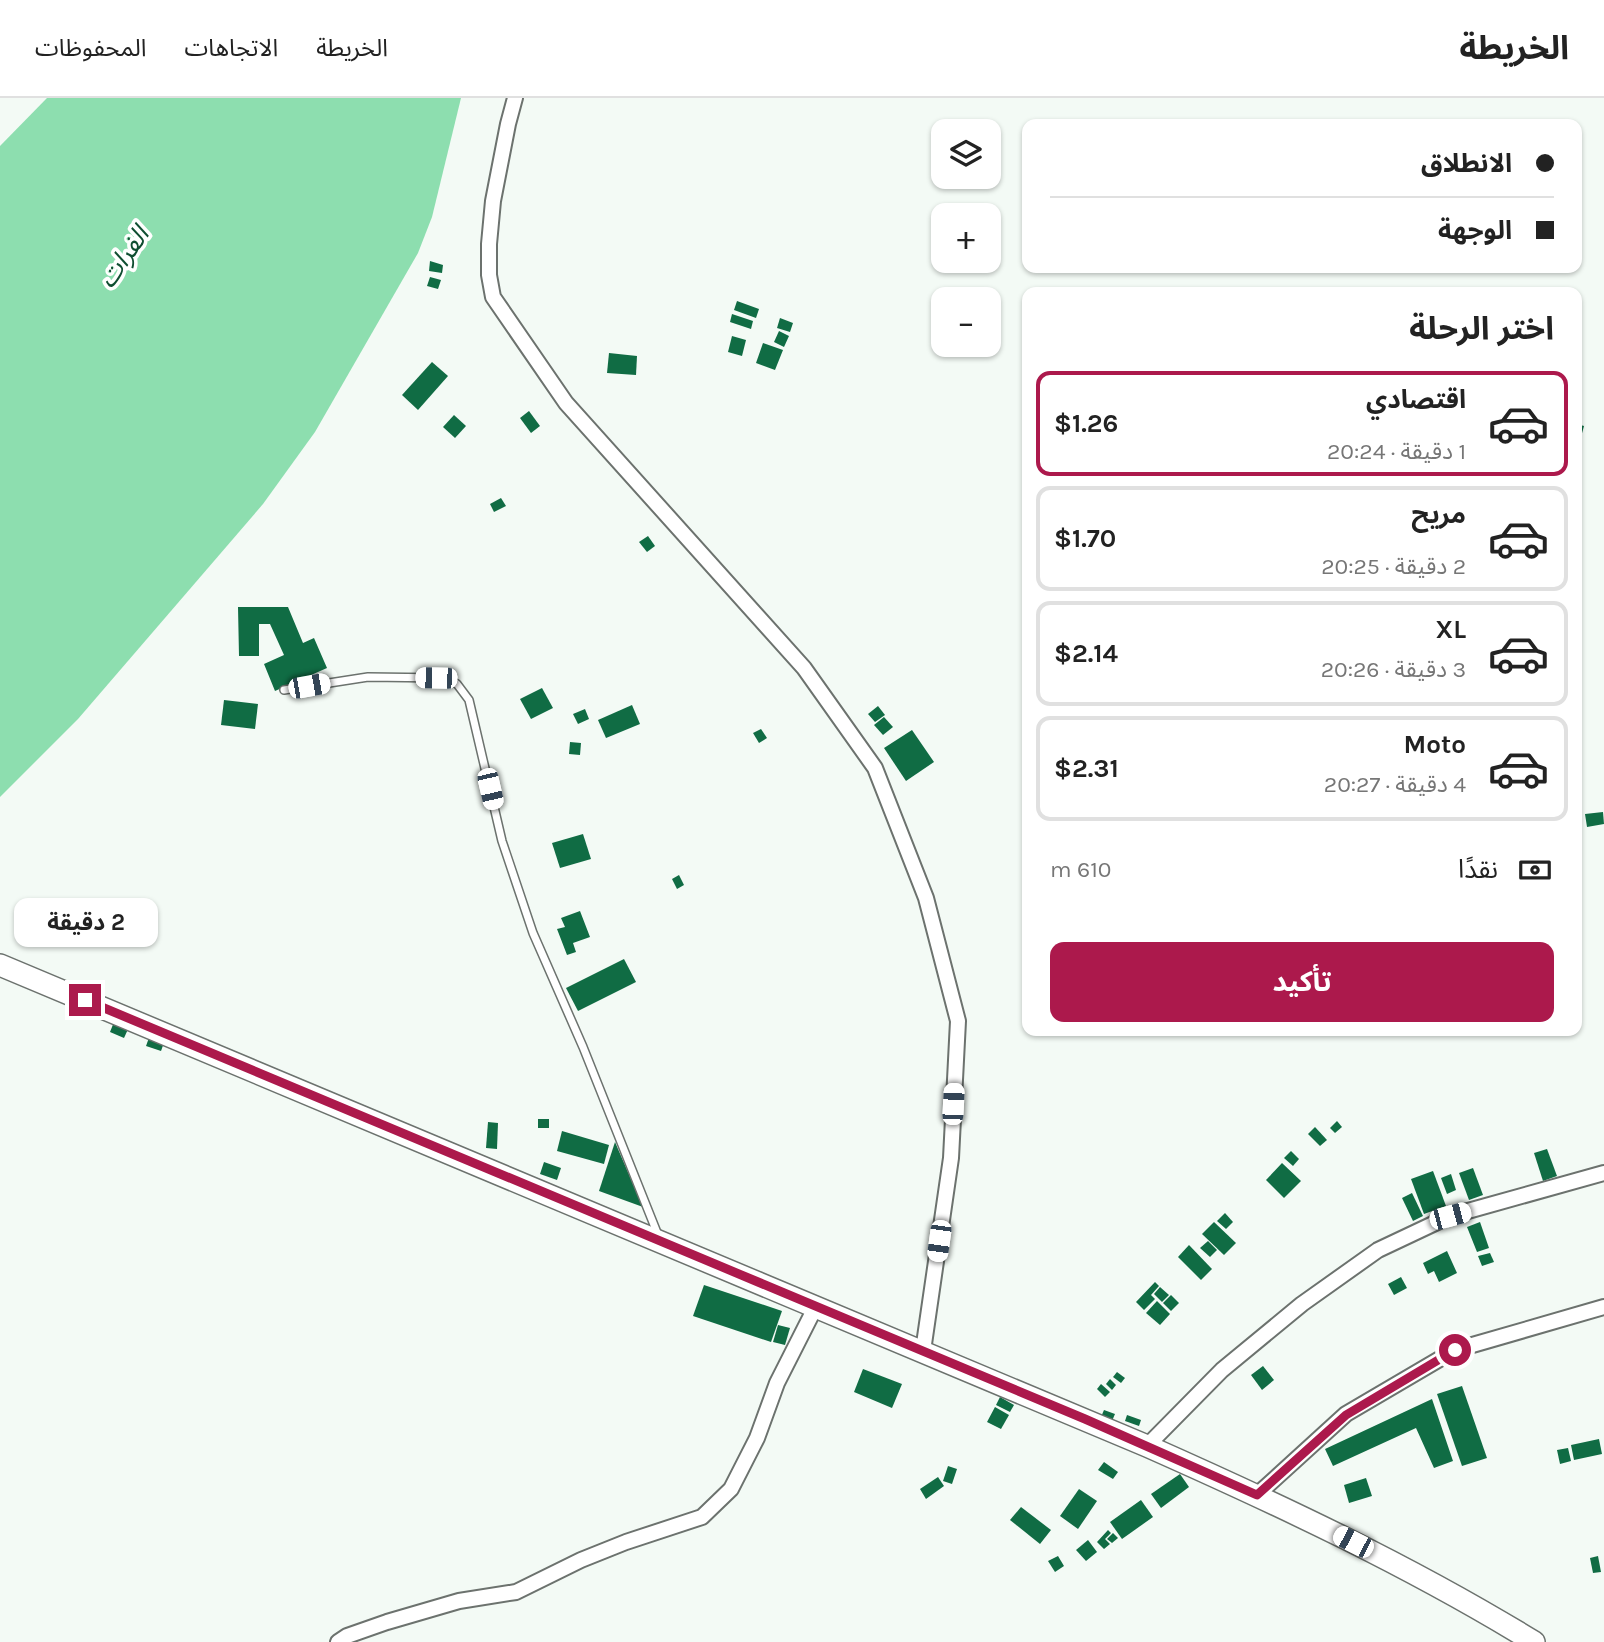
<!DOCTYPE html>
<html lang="ar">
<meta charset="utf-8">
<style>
:root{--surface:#fff;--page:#f2f2f2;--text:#222;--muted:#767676;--line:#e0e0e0;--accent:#ac194c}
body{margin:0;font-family:Karla,"Noto Sans Arabic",sans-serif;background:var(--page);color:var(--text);direction:rtl;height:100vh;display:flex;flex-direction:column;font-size:26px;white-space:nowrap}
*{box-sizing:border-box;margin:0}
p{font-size:23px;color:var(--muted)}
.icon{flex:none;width:38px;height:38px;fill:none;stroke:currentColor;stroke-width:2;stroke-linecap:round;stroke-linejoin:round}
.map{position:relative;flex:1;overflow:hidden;direction:ltr}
.sheet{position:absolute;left:1022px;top:189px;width:560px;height:749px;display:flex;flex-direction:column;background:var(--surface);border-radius:14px;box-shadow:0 2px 5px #0004;direction:rtl}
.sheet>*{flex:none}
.banner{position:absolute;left:1022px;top:21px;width:560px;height:154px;border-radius:14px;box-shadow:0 2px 5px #0004;direction:rtl;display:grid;align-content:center;height:154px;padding:0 28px;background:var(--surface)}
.controls{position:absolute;left:931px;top:21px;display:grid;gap:14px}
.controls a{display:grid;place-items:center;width:70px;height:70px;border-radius:14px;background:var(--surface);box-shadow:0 2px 5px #0004;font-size:35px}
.end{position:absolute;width:32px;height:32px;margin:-16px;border:9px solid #ac194c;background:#fff;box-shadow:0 0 0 4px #fff}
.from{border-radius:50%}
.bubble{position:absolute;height:49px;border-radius:14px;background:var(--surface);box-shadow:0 2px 5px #0004;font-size:23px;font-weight:700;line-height:49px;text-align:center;direction:rtl}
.car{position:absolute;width:21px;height:42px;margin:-21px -10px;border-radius:9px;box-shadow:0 0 5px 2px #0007;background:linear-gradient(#fff 24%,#345 0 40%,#fff 0 76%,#345 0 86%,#fff 0)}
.banner b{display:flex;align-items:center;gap:24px;height:66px;font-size:26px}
.banner b+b{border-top:2px solid var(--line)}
.banner i{width:18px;height:18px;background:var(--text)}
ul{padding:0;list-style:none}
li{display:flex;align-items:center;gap:21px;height:105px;margin:0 14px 10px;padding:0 14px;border:4px solid var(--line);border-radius:14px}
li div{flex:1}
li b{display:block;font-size:26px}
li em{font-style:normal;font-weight:700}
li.active{border-color:var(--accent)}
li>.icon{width:63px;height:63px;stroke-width:1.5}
h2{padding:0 28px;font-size:32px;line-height:84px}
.pay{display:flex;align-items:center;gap:18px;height:77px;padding:0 28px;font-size:26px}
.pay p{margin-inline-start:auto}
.button{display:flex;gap:14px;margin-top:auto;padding:14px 28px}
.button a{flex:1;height:80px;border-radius:14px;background:var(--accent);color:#fff;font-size:28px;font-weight:700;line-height:80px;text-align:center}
header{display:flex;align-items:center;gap:42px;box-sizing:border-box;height:98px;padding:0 35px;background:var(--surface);border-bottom:2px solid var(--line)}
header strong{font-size:33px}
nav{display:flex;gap:38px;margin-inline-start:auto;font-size:24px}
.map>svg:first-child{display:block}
</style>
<header>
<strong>الخريطة</strong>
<nav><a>الخريطة</a><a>الاتجاهات</a><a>المحفوظات</a></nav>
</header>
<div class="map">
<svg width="1604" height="1544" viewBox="0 0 1604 1544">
<rect width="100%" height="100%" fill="#f3faf5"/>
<polygon fill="#8ddeaf" points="47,0 461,0 432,119 418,155 315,334 263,406 78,621 0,699 0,48"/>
<g fill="#106c44">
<polygon points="430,163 443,167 442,175 429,173"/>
<polygon points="430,179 441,182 438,191 427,188"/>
<polygon points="737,203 759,211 756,220 734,212"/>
<polygon points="732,216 753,223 751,231 730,224"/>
<polygon points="780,220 793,225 790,234 777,230"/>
<polygon points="779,233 789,238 784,249 774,244"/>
<polygon points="732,238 746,242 742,258 728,254"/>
<polygon points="763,245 783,252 775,272 756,265"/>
<polygon points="609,255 637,258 636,277 607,275"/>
<polygon points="432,264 448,278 418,312 402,297"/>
<polygon points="529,313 540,328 531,335 520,320"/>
<polygon points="454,317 466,328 455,340 443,329"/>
<polygon points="1577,326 1584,328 1581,339 1577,338"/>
<polygon points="501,400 506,408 494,414 490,406"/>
<polygon points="648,438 655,448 647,454 639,444"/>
<polygon points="238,509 288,509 303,545 314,540 327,570 275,593 264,566 284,557 270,526 259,526 259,558 239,558"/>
<polygon points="542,590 553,610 531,621 520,601"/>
<polygon points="224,602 258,606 255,631 221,627"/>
<polygon points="632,607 640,626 606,640 598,622"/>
<polygon points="878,608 885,617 875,624 868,616"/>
<polygon points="585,611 589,621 578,626 573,616"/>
<polygon points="884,619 893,629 883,637 874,627"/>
<polygon points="761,631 767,640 759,645 753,635"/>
<polygon points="912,632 934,664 906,683 884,650"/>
<polygon points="570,644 581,645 580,657 569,656"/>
<polygon points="1603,714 1604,726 1587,729 1585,716"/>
<polygon points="583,736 591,761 560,770 552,745"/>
<polygon points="679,777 684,787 677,791 672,781"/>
<polygon points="580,813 590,839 573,845 576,854 567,857 557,831 565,829 561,820"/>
<polygon points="624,861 636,884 578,913 566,890"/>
<polygon points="114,924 129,929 124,940 110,934"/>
<polygon points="150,937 165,942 161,953 146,948"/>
<rect x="538" y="1021" width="11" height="9"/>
<polygon points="1337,1023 1342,1029 1335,1035 1330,1030"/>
<polygon points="488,1024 498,1025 497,1051 486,1050"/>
<polygon points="1315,1029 1327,1042 1320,1048 1308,1036"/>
<polygon points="562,1033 609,1047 604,1066 557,1053"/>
<polygon points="615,1044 643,1109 599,1093"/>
<polygon points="1547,1051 1557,1078 1543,1083 1534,1055"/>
<polygon points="1291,1053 1299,1061 1293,1068 1284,1060"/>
<polygon points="544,1064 561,1070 557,1082 540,1076"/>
<polygon points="1282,1065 1301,1083 1284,1100 1266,1082"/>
<polygon points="1473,1070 1483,1097 1469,1102 1459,1075"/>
<polygon points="1433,1073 1446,1108 1424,1116 1411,1081"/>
<polygon points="1451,1076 1456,1092 1447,1096 1441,1080"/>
<polygon points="1412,1095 1423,1118 1413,1123 1402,1100"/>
<polygon points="1225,1115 1233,1124 1226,1131 1217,1123"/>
<polygon points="1214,1124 1236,1145 1224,1157 1202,1136"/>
<polygon points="1480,1124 1489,1150 1477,1154 1467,1129"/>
<polygon points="1208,1143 1217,1152 1210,1159 1200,1150"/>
<polygon points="1189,1147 1212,1171 1201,1182 1178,1159"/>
<polygon points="1447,1153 1457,1175 1439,1184 1434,1173 1428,1176 1423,1165"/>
<polygon points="1490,1155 1494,1164 1482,1168 1478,1158"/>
<polygon points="1401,1179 1407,1190 1394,1197 1388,1186"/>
<polygon points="1155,1184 1159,1188 1151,1197 1155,1201 1144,1212 1136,1204"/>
<polygon points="704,1187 782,1213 771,1244 693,1218"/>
<polygon points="1160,1189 1169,1197 1162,1204 1154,1196"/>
<polygon points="1171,1197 1179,1205 1171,1213 1163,1205"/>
<polygon points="1157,1203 1170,1216 1160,1227 1146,1215"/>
<polygon points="778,1227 790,1230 785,1247 773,1244"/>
<polygon points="1263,1268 1274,1282 1262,1292 1251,1277"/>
<polygon points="863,1271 902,1286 892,1310 854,1294"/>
<polygon points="1117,1274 1125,1280 1121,1285 1113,1279"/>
<polygon points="1110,1281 1116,1287 1112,1292 1106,1286"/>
<polygon points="1101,1286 1110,1294 1105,1299 1097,1291"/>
<polygon points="1462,1288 1487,1360 1462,1368 1437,1296"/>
<polygon points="1000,1299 1014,1307 1010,1314 996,1307"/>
<polygon points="1432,1301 1453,1363 1434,1370 1416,1330 1333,1368 1325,1351"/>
<polygon points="995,1309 1009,1317 1001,1331 987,1324"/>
<polygon points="1104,1312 1115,1316 1112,1323 1101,1319"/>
<polygon points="1127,1317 1141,1322 1139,1328 1125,1323"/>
<polygon points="1599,1341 1602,1356 1574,1362 1571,1347"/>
<polygon points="1568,1350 1571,1363 1560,1366 1557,1352"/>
<polygon points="1104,1364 1118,1374 1113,1381 1098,1372"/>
<polygon points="948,1368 957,1371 952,1386 943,1383"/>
<polygon points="1180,1376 1189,1389 1161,1410 1151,1396"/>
<polygon points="938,1379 944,1388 926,1401 920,1391"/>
<polygon points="1366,1380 1372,1398 1349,1405 1344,1387"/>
<polygon points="1079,1391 1097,1403 1078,1431 1060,1418"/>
<polygon points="1141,1402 1153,1419 1122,1441 1110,1424"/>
<polygon points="1021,1409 1051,1432 1040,1446 1010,1422"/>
<polygon points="1108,1432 1111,1435 1105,1441 1110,1446 1104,1451 1097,1444"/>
<polygon points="1113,1435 1118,1440 1112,1445 1107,1441"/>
<polygon points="1088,1442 1097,1454 1086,1463 1076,1452"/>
<polygon points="1058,1458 1064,1468 1055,1474 1048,1463"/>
<polygon points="1598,1458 1601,1474 1593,1475 1590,1460"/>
</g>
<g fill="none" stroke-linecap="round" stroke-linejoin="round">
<defs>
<polyline id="service" points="284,592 368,579 445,580 457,586 469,602 502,743 533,835 583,949 658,1137"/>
<g id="minor">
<polyline points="515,0 508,26 493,103 489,146 489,177 493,199 566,305 804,570 875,670 926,800 958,923 951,1060 923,1253"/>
<polyline points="1147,1348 1222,1272 1302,1206 1378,1152 1450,1118 1604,1075"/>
<polyline points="1257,1397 1346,1316 1455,1252 1604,1209"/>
<polyline points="338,1544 347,1538 387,1524 459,1503 516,1494 581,1462 626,1444 702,1419 731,1391 757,1340 777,1285 816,1208"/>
</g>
<path id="primary" d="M0 867 1147 1348C1280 1407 1410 1468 1534 1544"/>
</defs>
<use href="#service" stroke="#6c726e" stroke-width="10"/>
<use href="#minor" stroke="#6c726e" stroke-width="18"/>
<use href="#primary" stroke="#6c726e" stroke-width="24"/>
<use href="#service" stroke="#fff" stroke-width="7"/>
<use href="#minor" stroke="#fff" stroke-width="14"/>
<use href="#primary" stroke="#fff" stroke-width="21"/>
</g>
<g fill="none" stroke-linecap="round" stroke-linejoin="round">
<polyline stroke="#ac194c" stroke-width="9" points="85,902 1085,1321 1257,1397 1346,1317 1455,1252"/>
</g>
<g text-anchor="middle" stroke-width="7" stroke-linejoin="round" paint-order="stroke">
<g font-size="26" font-style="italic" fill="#0f4e31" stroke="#fff">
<text transform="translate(123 159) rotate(-55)" y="9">الفرات</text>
</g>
</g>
</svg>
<div class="controls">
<a><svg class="icon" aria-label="layers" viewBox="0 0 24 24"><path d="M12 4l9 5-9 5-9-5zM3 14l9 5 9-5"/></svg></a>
<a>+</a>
<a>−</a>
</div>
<i class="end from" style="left:1455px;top:1252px"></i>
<i class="end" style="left:85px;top:902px"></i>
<div class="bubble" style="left:14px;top:800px;width:144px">2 دقيقة</div>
<i class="car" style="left:436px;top:580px;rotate:271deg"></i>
<i class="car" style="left:309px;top:588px;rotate:80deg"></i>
<i class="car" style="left:490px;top:691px;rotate:167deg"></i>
<i class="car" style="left:953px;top:1006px;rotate:3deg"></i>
<i class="car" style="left:1450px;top:1118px;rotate:75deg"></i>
<i class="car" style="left:939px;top:1143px;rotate:188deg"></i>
<i class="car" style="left:1353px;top:1444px;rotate:297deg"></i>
<div class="banner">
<b><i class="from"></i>الانطلاق</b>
<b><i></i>الوجهة</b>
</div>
<section class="sheet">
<h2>اختر الرحلة</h2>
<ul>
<li class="active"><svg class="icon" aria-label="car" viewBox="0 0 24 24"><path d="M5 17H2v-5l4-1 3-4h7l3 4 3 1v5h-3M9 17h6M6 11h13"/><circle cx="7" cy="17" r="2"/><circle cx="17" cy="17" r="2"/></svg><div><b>اقتصادي</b><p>1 دقيقة · 20:24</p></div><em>$1.26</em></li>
<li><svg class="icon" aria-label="car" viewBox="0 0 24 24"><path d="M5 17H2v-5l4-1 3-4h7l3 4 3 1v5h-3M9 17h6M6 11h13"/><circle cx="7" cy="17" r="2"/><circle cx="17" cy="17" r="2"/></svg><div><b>مريح</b><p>2 دقيقة · 20:25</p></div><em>$1.70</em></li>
<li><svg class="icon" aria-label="car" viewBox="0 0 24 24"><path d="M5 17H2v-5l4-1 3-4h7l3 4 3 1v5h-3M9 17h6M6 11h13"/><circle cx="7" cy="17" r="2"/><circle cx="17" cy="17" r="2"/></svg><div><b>XL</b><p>3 دقيقة · 20:26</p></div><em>$2.14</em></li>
<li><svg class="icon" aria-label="car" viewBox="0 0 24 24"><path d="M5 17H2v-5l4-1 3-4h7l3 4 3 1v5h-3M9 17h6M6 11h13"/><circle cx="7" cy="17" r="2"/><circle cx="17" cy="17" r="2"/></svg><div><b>Moto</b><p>4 دقيقة · 20:27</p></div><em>$2.31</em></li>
</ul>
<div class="pay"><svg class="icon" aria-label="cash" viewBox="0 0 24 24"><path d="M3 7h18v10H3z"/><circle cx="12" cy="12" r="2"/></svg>نقدًا<p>610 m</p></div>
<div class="button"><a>تأكيد</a></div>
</section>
</div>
